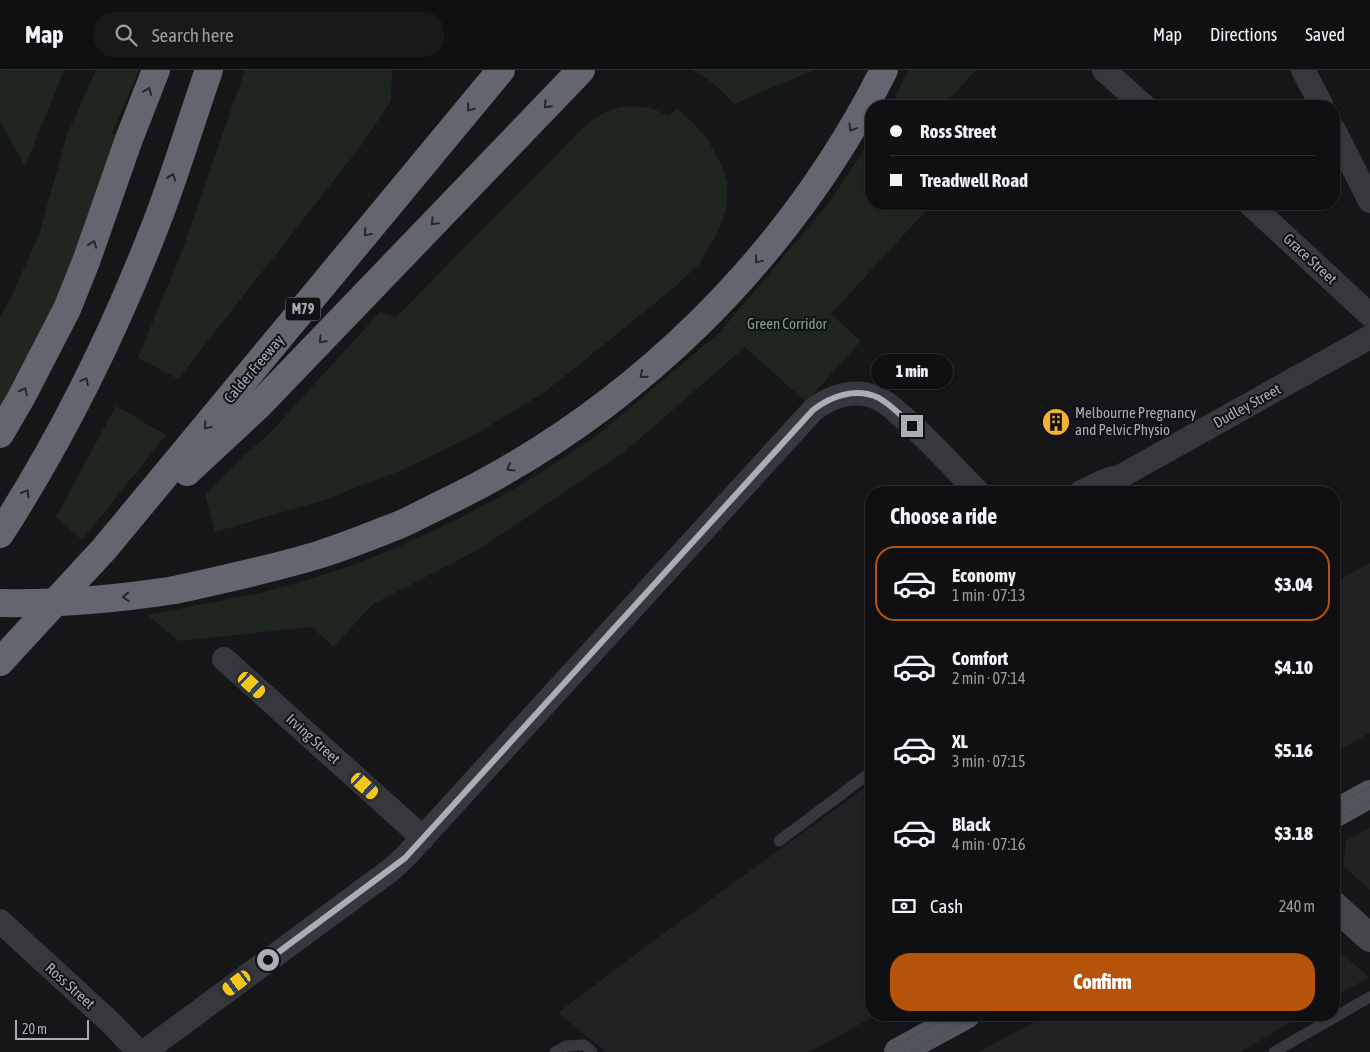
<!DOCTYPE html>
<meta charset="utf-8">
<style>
:root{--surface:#101012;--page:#19191b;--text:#f1f3f6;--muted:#9c9d9f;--line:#303032;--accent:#b45309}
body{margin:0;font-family:"Asap Condensed",sans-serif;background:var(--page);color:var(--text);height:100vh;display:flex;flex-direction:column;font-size:19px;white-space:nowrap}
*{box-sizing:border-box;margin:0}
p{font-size:16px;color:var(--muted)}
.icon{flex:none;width:28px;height:28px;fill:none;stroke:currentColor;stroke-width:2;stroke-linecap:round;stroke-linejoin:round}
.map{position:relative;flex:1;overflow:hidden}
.details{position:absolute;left:865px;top:416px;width:475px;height:535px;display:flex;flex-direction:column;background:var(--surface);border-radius:20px;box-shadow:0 1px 4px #0004,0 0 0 1px var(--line)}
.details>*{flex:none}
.hud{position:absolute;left:865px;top:30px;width:475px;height:110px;border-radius:20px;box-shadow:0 1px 4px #0004,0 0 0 1px var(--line);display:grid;align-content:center;height:110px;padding:0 25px;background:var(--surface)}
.scale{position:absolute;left:15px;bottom:12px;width:74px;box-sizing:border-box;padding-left:5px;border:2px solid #a8adb8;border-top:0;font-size:14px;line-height:18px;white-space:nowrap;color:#a8adb8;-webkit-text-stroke:4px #111113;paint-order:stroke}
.end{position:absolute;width:22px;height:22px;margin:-11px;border:6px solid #a8adb8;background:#111;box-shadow:0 0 0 2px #111}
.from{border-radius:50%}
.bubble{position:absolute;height:35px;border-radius:18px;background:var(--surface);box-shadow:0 1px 4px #0004,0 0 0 1px var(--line);font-size:16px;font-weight:800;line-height:35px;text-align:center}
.car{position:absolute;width:15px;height:30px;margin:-15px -8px;border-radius:6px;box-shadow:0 0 4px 1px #0007;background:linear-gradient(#f5c518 24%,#345 0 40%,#f5c518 0 76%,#345 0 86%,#f5c518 0)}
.hud b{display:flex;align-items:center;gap:18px;height:48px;font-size:19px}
.hud b+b{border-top:1px solid var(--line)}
.hud i{width:12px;height:12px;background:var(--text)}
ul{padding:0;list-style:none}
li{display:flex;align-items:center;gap:15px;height:75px;margin:0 10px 8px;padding:0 15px;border:2px solid transparent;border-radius:20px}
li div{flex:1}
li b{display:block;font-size:19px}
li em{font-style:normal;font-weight:800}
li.selected{border-color:var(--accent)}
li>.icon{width:45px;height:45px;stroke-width:1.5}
h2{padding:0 25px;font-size:22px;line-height:60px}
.pay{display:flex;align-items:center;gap:12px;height:55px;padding:0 25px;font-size:19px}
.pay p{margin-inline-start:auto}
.primary-button{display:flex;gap:10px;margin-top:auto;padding:10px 25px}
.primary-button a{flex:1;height:58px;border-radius:20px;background:var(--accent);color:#fff;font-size:20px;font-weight:800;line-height:58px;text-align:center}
header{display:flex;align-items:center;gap:30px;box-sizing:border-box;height:70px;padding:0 25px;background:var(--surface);border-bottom:1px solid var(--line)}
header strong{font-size:24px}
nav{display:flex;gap:28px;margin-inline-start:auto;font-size:18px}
.search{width:350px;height:45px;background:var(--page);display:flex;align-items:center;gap:12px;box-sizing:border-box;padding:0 18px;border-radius:20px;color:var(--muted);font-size:19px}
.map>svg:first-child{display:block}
</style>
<header>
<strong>Map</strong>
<div class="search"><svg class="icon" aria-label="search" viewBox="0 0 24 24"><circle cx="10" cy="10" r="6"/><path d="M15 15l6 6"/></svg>Search here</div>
<nav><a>Map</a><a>Directions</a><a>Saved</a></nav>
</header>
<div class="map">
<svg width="1370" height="982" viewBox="0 0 1370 982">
<rect width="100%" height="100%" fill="#161618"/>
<g fill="#222225">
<polygon points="1370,493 1370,663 1334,682 1334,513"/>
<polygon points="871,713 871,945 876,945 809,982 606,982 558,943 648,875"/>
<polygon points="1370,758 1370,820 1343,796 1346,771"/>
<polygon points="1334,877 1369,907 1334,927"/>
<polygon points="1047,945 1303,945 1240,982 979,982"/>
</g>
<g fill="#1e261f">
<polygon points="4,0 64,0 25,96 0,51 0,1"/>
<polygon points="96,0 139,0 112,63 123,70 79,190 0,349 0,247 10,229 39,165 67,65"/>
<polygon points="245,0 392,0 391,31 360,77 178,309 138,288 183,178"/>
<path d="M692 0H814L734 34C722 20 709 9 692 0Z"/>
<polygon points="908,0 976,0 943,36 891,36"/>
<path d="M630 36 651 38 669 46 677 39 693 53 708 70 721 94 727 112V136L720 158 700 193 676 216 545 322 474 365 402 400 324 430 215 462 205 425 243 386 269 364 380 242 396 247 587 54C601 43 613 37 630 36Z"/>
<polygon points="871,70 871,134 932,134 831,244 861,271 806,332 745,277 623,383 478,480 373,534 333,577 312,557 179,571 147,545 264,522 307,510 347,497 384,483 452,452 514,419 545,400 595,367 719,263 828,134"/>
<polygon points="116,336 166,365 82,470 56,447"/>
</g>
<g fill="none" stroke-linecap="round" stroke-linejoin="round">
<g stroke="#37383d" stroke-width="11">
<polyline points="779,771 871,702"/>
<polyline points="555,982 566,976 584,975 592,982"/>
<polyline points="1274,982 1370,927"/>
</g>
<g stroke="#37383d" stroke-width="24">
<polyline points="1104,0 1144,36"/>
<polyline points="1303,0 1322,36"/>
<polyline points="1334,60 1370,131"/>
<polyline points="1250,134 1370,245"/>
<polyline points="1081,422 1102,412 1114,408"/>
<polyline points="1100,422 1123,405 1370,267"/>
<polyline points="224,589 423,768"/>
<polyline points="0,851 110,952 139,982"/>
<path d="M144 982 392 799 405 787 813 340C831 326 855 318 877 328 888 332 896 342 905 349 931 372 954 398 978 422"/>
</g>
<polyline stroke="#45474d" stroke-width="28" points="1334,835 1370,868"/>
<g stroke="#53555c" stroke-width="28">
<polyline points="1334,744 1370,724"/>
<polyline points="898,982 966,945"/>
</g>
<g stroke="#63666e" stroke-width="28">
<polyline points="0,364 21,328 67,239 87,189 129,69 156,0"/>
<polyline points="187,402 258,336 581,0"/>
<path d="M0 464C62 368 115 260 156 154 176 103 191 51 209 0"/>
<path d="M175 520C224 509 273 499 321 484 346 476 371 466 394 457 410 451 425 442 440 435 631 344 789 189 884 0"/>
<polyline points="0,592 105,478 501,0"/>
</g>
<g stroke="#4a4c52" stroke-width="1">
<polyline points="1334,737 1370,717"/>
<polyline points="1334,751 1370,731"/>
<polyline points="884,982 952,945"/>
<polyline points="910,982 978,945"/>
</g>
<path stroke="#63666e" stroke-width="28" d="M0 533C58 534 117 529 175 520"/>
</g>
<defs><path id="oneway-chevron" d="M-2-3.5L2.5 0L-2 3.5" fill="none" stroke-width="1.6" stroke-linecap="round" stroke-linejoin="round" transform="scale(1.25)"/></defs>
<g stroke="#26262a">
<use href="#oneway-chevron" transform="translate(148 21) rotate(-69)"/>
<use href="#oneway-chevron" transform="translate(547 35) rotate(134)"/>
<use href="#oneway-chevron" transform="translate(470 38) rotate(129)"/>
<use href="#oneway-chevron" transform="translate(852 58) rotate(121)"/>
<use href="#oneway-chevron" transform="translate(172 107) rotate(-71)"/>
<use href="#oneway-chevron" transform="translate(434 152) rotate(134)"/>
<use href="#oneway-chevron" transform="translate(367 163) rotate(130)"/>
<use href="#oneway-chevron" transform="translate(93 174) rotate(-70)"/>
<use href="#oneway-chevron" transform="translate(758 190) rotate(130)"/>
<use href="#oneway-chevron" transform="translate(322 270) rotate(134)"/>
<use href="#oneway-chevron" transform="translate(643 305) rotate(140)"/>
<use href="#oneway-chevron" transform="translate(85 311) rotate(-64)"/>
<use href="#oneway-chevron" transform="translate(24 321) rotate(-63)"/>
<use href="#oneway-chevron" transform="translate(207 356) rotate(130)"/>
<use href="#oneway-chevron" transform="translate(510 398) rotate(150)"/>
<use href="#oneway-chevron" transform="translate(26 423) rotate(-59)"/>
<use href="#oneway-chevron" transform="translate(126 527) rotate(175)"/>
</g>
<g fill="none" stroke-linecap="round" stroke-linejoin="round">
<path stroke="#a8adb8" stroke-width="6" d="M268 890 405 788 813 340C831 326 856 317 879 328 891 335 902 346 912 356"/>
</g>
<defs>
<symbol id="building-disc" viewBox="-11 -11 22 22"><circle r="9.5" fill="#f2b134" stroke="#111113"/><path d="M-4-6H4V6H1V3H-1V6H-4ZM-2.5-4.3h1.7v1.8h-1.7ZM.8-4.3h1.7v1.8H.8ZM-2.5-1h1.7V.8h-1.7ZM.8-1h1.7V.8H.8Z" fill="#111"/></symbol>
</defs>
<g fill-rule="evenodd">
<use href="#building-disc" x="1040" y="336" width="32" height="32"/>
</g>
<g text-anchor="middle" stroke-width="4" stroke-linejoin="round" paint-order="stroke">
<rect fill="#111113" stroke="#7b7e86" stroke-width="1" x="285.5" y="227.5" width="35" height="23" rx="4"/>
<g font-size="14" font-weight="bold" fill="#a8adb8">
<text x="303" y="244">M79</text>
</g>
<g font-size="15" fill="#a8adb8" stroke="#111113">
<text transform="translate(1310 189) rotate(43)" y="5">Grace Street</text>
<text transform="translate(254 299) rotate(-50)" y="5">Calder Freeway</text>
<text transform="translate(1247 336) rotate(-29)" y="5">Dudley Street</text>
<text transform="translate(313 669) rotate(42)" y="5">Irving Street</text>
<text transform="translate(70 916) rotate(42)" y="5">Ross Street</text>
</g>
<g font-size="15" fill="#7fa381" stroke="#111113">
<text x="787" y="259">Green Corridor</text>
</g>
<g font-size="15" fill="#a8adb8" stroke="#111113" text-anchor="start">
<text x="1075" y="348">Melbourne Pregnancy<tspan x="1075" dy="17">and Pelvic Physio</tspan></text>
</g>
</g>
</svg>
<div class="scale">20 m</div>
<i class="end from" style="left:268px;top:890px"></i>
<i class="end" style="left:912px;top:356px"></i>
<div class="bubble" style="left:871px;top:284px;width:82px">1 min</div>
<i class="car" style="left:252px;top:615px;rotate:132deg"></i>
<i class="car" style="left:365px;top:716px;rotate:132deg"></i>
<i class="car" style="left:237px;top:913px;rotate:233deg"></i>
<div class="hud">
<b><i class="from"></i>Ross Street</b>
<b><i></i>Treadwell Road</b>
</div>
<section class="details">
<h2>Choose a ride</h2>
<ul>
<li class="selected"><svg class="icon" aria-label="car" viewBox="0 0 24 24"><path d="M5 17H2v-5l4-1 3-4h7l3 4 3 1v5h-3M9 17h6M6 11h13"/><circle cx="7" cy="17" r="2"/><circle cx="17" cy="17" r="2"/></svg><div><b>Economy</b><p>1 min · 07:13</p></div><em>$3.04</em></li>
<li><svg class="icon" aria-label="car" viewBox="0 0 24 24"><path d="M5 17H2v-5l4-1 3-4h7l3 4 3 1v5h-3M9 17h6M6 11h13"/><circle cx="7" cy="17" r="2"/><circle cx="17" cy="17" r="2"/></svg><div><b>Comfort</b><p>2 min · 07:14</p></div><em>$4.10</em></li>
<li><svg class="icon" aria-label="car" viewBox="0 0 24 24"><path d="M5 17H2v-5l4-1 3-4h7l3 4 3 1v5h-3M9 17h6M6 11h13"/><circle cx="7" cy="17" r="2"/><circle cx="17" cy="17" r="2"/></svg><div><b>XL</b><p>3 min · 07:15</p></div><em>$5.16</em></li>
<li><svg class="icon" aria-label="car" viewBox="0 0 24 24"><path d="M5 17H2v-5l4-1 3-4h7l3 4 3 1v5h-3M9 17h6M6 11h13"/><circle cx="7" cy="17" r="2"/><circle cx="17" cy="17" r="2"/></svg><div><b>Black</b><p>4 min · 07:16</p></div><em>$3.18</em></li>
</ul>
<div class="pay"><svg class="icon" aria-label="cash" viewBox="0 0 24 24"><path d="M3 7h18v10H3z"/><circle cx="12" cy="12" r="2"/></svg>Cash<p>240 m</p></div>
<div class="primary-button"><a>Confirm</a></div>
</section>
</div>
